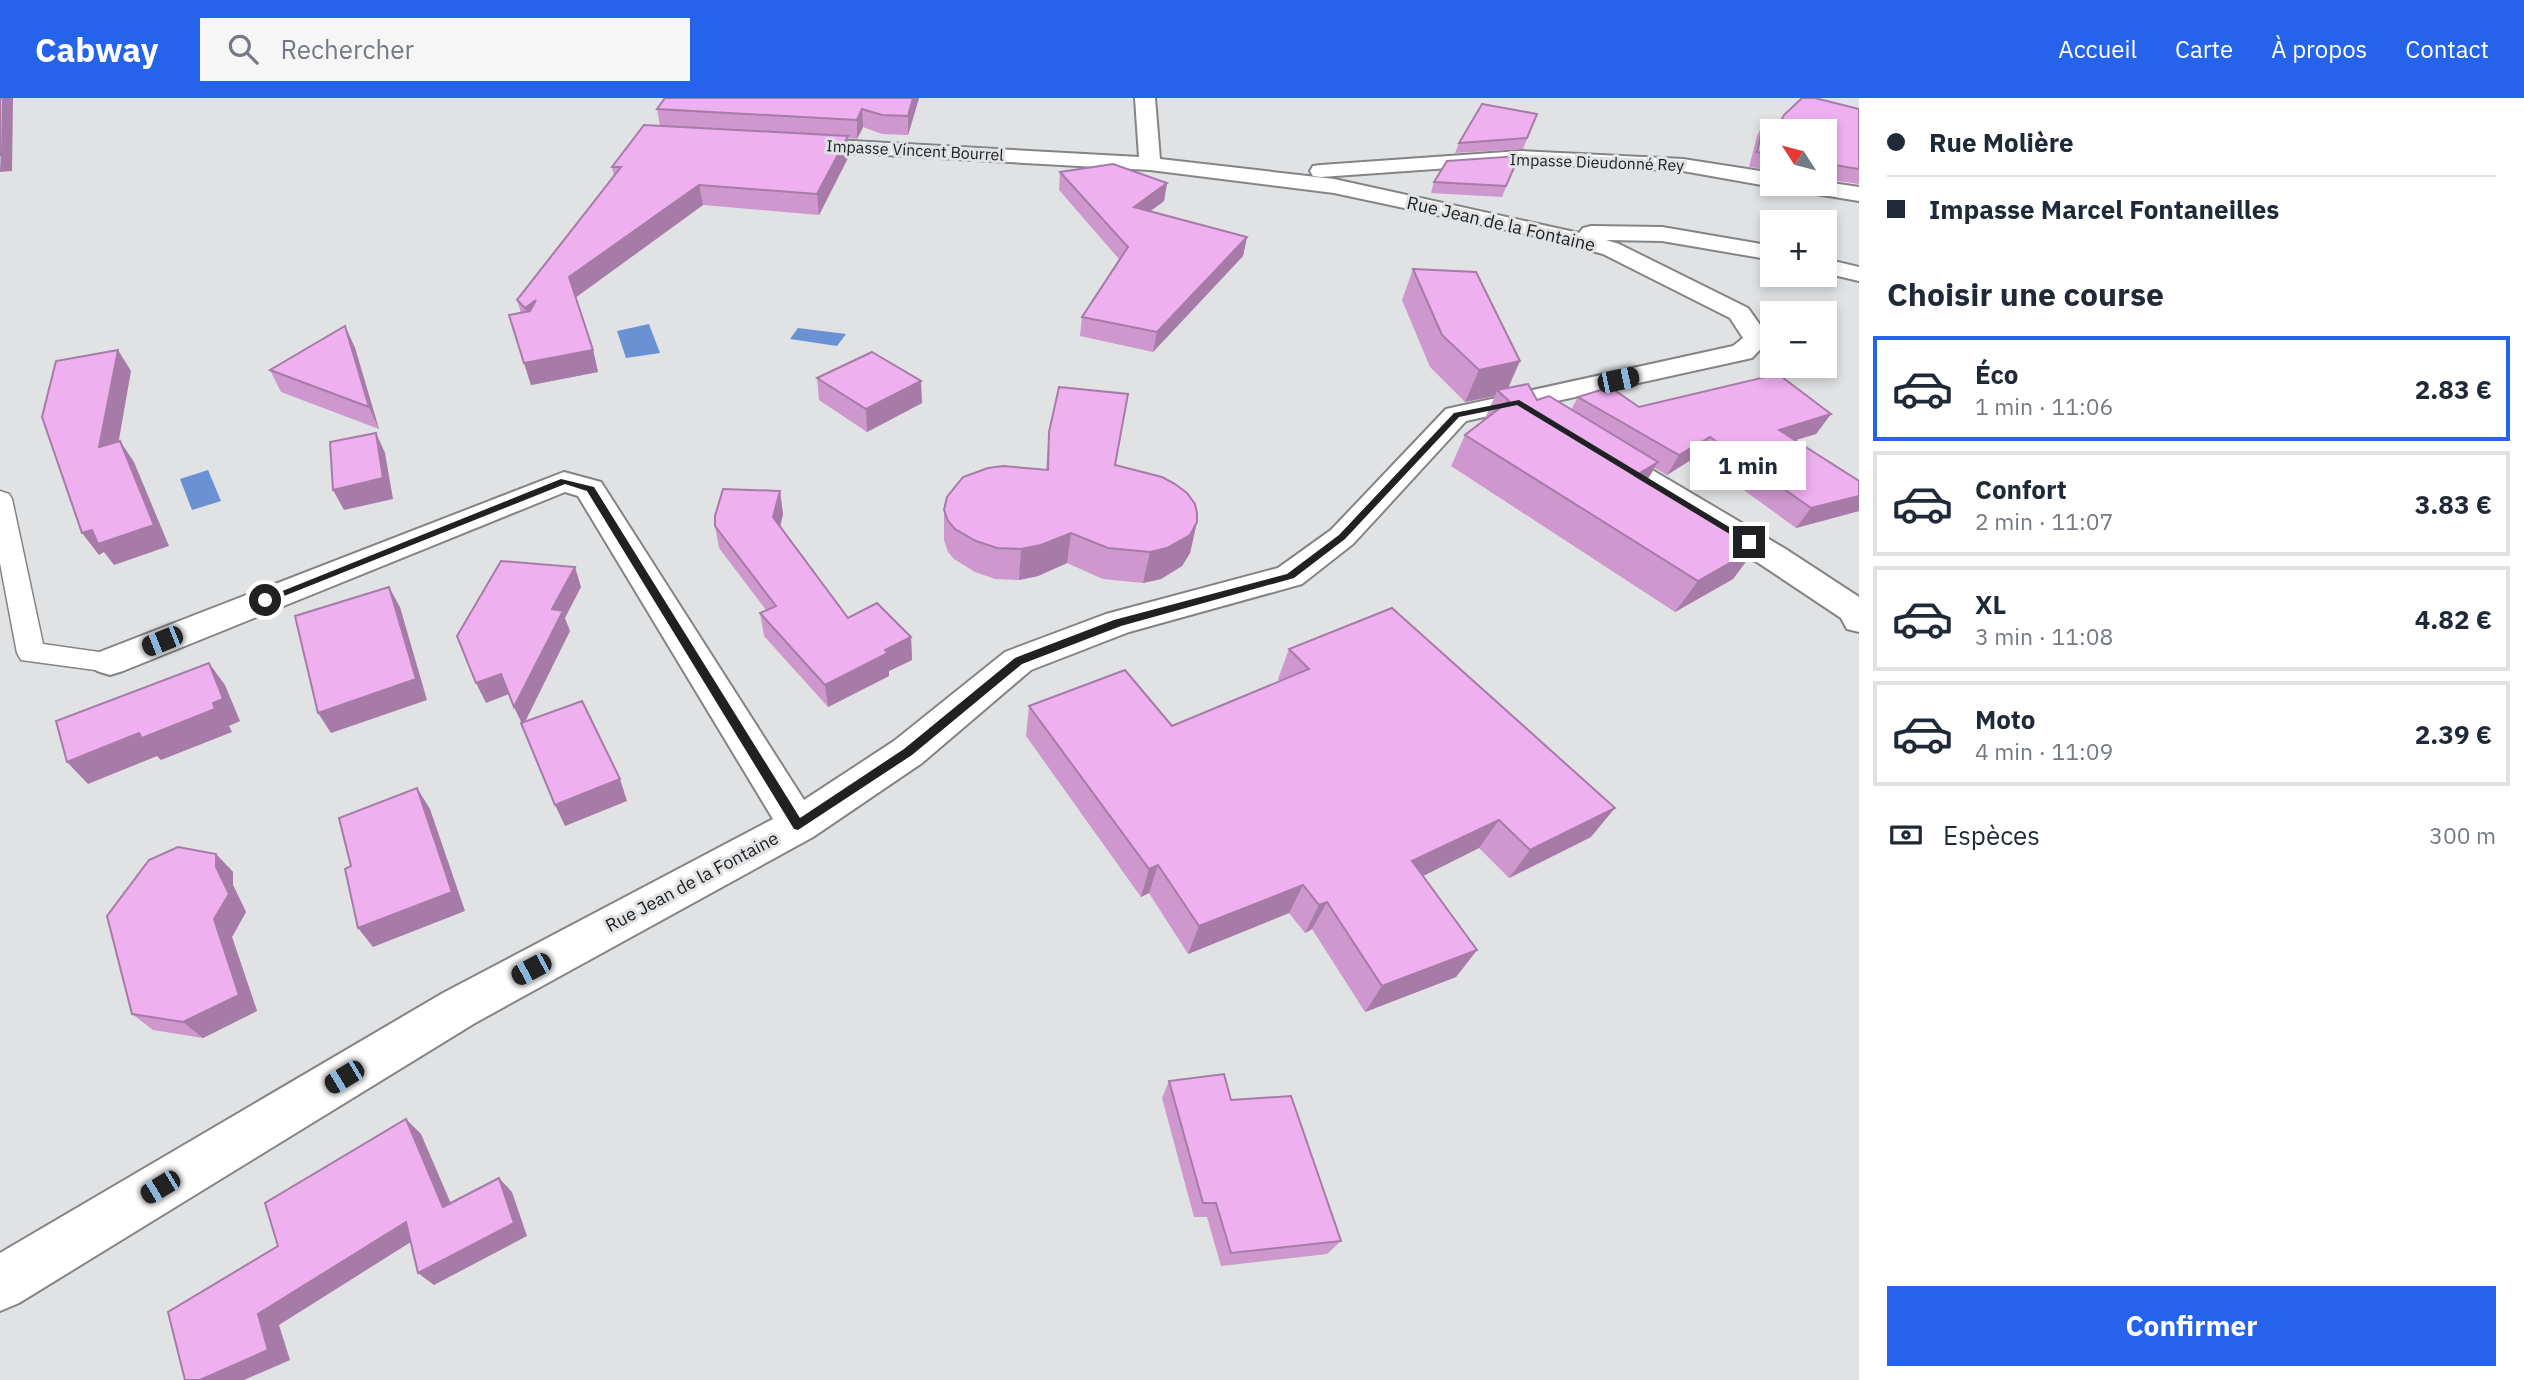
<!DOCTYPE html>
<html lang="fr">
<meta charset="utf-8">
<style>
:root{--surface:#fff;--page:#f6f6f7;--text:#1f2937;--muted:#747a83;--line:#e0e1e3;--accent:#2563eb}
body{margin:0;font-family:"IBM Plex Sans",sans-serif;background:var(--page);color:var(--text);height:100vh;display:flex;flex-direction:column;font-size:26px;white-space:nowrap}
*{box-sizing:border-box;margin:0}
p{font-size:23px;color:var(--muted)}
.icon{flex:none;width:38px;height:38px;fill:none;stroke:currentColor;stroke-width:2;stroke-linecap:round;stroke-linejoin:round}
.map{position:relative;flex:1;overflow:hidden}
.sheet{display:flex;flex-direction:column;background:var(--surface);width:665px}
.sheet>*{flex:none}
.hud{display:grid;align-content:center;height:154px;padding:0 28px;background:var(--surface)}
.needle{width:46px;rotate:306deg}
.fabs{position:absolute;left:1760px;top:21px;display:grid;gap:14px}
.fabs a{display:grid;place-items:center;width:77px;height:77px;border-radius:0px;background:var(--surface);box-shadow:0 4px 10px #0003;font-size:35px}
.end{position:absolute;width:32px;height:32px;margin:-16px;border:9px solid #202122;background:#fff;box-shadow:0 0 0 4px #fff}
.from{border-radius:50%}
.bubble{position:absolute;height:49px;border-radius:0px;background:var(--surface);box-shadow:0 4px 10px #0003;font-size:23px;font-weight:700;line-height:49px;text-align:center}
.car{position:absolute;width:21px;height:42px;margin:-21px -10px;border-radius:9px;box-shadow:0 0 5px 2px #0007;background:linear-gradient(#222 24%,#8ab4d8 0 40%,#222 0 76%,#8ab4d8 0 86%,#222 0)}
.hud b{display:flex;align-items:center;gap:24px;height:66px;font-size:26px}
.hud b+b{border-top:2px solid var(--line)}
.hud i{width:18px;height:18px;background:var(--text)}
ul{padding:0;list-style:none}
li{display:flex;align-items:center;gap:21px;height:105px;margin:0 14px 10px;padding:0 14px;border:4px solid var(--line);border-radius:0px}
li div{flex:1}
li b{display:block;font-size:26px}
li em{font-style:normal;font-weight:700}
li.active{border-color:var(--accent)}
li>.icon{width:63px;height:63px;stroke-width:1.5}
h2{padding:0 28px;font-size:32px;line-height:84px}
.pay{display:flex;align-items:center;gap:18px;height:77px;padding:0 28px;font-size:26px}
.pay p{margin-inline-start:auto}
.button{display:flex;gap:14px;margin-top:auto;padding:14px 28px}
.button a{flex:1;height:80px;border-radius:0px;background:var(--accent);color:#fff;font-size:28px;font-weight:700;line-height:80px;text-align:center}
header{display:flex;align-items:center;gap:42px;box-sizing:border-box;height:98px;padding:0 35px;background:var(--accent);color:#fff}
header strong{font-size:33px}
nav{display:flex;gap:38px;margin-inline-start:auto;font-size:24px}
.search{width:490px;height:63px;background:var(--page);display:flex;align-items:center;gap:18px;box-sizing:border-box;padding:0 24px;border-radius:0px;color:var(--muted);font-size:26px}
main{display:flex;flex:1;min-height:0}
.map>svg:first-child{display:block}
</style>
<header>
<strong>Cabway</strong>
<div class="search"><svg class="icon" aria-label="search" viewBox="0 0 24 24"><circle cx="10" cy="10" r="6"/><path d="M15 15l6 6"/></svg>Rechercher</div>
<nav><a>Accueil</a><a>Carte</a><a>À propos</a><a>Contact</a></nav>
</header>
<main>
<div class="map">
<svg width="1859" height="1282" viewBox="0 0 1859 1282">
<rect width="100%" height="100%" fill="#e0e2e4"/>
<g fill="#6a91d4">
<polygon points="649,226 660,255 626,260 617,233"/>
<polygon points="798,230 846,236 837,248 790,241"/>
<polygon points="208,372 221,403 192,412 180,381"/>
</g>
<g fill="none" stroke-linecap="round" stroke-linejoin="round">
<defs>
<polygon id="lane" points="0,393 9,396 12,401 43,546 120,557 124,564 120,571 110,574 21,562 17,555 0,465"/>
<g id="street">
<polygon points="1135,0 1155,0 1160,61 1334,81 1579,135 1583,130 1591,128 1662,129 1773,148 1773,162 1662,143 1606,142 1619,146 1748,210 1770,241 1752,260 1466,323 1353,446 1302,486 1129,534 1031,572 922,665 813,739 475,925 19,1205 0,1213 0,1155 443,895 773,721 578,398 565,394 123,573 110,577 97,573 92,564 97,555 564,374 601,384 804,702 894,643 1005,554 1106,516 1278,470 1331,432 1446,311 1733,248 1743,240 1730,220 1603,156 1545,140 1334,95 1150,72 798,52 791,50 788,46 791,42 798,40 1139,59"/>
<polygon points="1520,53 1683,61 1773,75 1773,86 1781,86 1773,89 1683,73 1520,65 1321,79 1313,78 1310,73 1313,68 1321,67"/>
<polygon points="1825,84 1859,89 1859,103 1798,93 1790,91 1787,86"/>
<polygon points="1825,161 1859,169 1859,183 1825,175"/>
<polygon points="1604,347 1615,350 1784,450 1859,499 1859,534 1847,531 1841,520 1760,466 1593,362 1589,356 1593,350"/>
</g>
</defs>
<use href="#lane" stroke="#828486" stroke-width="3"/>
<use href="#street" stroke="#828486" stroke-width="4"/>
<use href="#lane" fill="#fff" fill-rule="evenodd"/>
<use href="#street" fill="#fff" fill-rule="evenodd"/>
</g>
<g fill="#ce97ce">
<polygon points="665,0 919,0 908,37 882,36 863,29 857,41 848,40 849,58 819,117 703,107 576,199 593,252 598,274 531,287 509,217 521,215 517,202 614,79 612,69 660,28 657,11"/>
<polygon points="1859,11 1859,86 1825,81 1825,33 1773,33 1773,72 1749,69 1757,38 1764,24 1778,28"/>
<polygon points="1537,16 1523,51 1455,55 1459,45"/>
<polygon points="1519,58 1502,99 1431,95 1434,84"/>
<polygon points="1060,74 1167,85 1164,103 1150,113 1247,139 1243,158 1153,254 1080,238 1082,219 1119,161 1059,92"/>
<polygon points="1413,171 1508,290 1537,302 1571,312 1578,299 1639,309 1831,316 1816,336 1795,342 1859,383 1859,413 1796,430 1697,358 1667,377 1655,370 1645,385 1756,450 1733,481 1675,514 1451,368 1465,337 1484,322 1495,298 1465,304 1430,269 1402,202"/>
<polygon points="345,228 355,250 379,331 281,294 270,272"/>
<polygon points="817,280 922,305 867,334 819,302"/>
<polygon points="1049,334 1116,367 1197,424 1190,455 1182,468 1161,481 1143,485 1103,481 1067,465 1038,478 1019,482 995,481 975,474 954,461 948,454 944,442 944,412 1046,372"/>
<polygon points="780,393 783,416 780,428 848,520 911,539 912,562 889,573 889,578 828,609 764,538 760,515 766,512 719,450 715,428"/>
<polygon points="1289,551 1591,739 1509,780 1479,750 1423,778 1477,852 1456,879 1365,914 1312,831 1305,835 1289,815 1188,856 1149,795 1141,799 1026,638 1029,608 1172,628 1280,583 1278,581"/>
<polygon points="216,756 233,774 233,787 246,814 232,839 257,913 203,940 153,932 132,916"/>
<polygon points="1169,983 1231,1002 1341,1143 1327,1156 1221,1168 1207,1119 1194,1119 1162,1000"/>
</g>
<g fill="#a77ba7">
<polygon points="3,0 13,0 12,73 0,74"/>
<polygon points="913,0 919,0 908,37 908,18"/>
<polygon points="862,11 863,29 857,41 857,22"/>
<polygon points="848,38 849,58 819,117 817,96"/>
<polygon points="1167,85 1164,103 1132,127 1134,109"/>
<polygon points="699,87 703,107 575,200 569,179"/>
<polygon points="1247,139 1243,158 1153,254 1157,234"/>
<polygon points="536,202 532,231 525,210"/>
<polygon points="345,228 355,250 379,331 369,309"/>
<polygon points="118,252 131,273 114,370 99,349"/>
<polygon points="593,252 598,274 531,287 524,265"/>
<polygon points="1520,263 1506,295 1497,292 1495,298 1465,304 1479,272"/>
<polygon points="921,283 922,305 867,334 866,311"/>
<polygon points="1831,316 1816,336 1765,351 1779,332"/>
<polygon points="376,335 385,355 393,401 344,412 333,392"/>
<polygon points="1710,339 1697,358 1667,377 1679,357"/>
<polygon points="120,343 134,364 169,448 114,467 104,454 99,457 82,435 92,432"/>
<polygon points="1658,364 1640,394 1635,378"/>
<polygon points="780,393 783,416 777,442 773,419"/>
<polygon points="1859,398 1859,413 1796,430 1811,410"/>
<polygon points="1197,424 1190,455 1182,468 1161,481 1143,485 1150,454"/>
<polygon points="1071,435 1067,465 1038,478 1019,482 1021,451"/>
<polygon points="1756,450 1733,481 1675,514 1698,483"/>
<polygon points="575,469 581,489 565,520 570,533 523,628 514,609 552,511"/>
<polygon points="389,489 400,509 427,602 331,635 318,615"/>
<polygon points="911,539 912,562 889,573 889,578 828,609 825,587 885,552"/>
<polygon points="209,565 225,587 240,623 229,628 232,634 161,662 157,658 88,686 67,664 213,605"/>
<polygon points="501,576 509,596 486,605 476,585"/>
<polygon points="620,681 627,703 565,728 555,707"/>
<polygon points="417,690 430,711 465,813 373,849 358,830"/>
<polygon points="1615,710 1591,739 1509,780 1530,752"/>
<polygon points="1499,722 1479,750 1395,792 1412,763"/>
<polygon points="216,756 233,774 233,787 246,814 232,839 257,913 203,940 183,924 214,821"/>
<polygon points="1158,767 1149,795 1141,799 1149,771"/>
<polygon points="1303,787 1289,815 1188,856 1199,828"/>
<polygon points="1327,804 1312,831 1305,835 1319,807"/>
<polygon points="1477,852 1456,879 1365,914 1382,888"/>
<polygon points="406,1021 421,1036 458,1122 443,1109"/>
<polygon points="499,1080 512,1094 527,1138 434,1187 418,1175"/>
<polygon points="406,1124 422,1137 279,1227 290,1262 244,1282 200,1282 258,1216"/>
</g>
<g fill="#efb0ef" stroke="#a77ba7" stroke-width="2">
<polygon points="0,0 3,0 2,57 0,57"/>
<polygon points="665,0 913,0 908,18 882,17 862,11 857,22 657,11"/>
<polygon points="1802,0 1815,0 1859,11 1859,71 1834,67 1825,68 1825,33 1773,33 1773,57 1757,54 1764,24 1778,28 1784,17"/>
<polygon points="1482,6 1537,16 1527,40 1459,45"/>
<polygon points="644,27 848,38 817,96 699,87 569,179 593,252 524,265 509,217 530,213 536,202 525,210 517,202 621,69 612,69"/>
<polygon points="1519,58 1506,88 1434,84 1447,63"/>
<polygon points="1113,66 1167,85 1134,109 1247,139 1157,234 1082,219 1128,149 1060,74"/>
<polygon points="1413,171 1476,174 1520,263 1479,272 1442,237"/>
<polygon points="345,228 369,309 270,272"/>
<polygon points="118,252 99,349 120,343 154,427 98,446 92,432 82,435 42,319 56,263"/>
<polygon points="872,254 921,283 866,311 817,280"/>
<polygon points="1778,276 1831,316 1779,332 1859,383 1859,398 1811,410 1710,339 1679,357 1578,299 1610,289 1639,309"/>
<polygon points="1528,286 1537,302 1549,298 1658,364 1635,378 1756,450 1698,483 1465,337 1509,303 1497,292"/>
<polygon points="1059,289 1128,296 1115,367 1162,379 1175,386 1187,395 1195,406 1197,415 1197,424 1190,437 1167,450 1150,454 1108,450 1071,435 1041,447 1021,451 997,450 976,443 955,431 948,423 944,412 947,399 963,379 988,370 1003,368 1048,372 1049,334"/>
<polygon points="376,335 383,380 333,392 330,344"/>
<polygon points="723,391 780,393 773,419 848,520 877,505 911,539 885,552 888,555 825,587 760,515 776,508 715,428 715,418"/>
<polygon points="501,463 575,469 552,511 563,513 514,609 501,576 476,585 457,538"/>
<polygon points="389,489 416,581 318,615 295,518"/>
<polygon points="1392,510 1615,710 1530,752 1499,722 1412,763 1477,852 1382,888 1327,804 1319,807 1303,787 1199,828 1158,767 1149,771 1029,608 1125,572 1172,628 1309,571 1289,551"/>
<polygon points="209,565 223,601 213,605 215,611 142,640 139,635 67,664 56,623"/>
<polygon points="582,603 620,681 555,707 521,625"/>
<polygon points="417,690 452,794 358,830 345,771 351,768 339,720"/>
<polygon points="178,749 216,756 216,769 229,796 214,821 239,897 183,924 132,916 107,818 149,762"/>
<polygon points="1224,976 1231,1002 1291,998 1341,1143 1231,1155 1216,1105 1203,1105 1169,983"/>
<polygon points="406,1021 443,1109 499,1080 514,1125 418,1175 406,1124 258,1216 268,1252 200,1282 185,1282 168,1214 278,1148 265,1105"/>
</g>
<polygon fill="#202122" points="1519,302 1754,444 1746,446 1517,307 1459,319 1345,441 1294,480 1121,528 1022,566 912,657 798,732 794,731 587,393 565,386 269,504 260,502 561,381 594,389 800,720 904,651 1015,560 1114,522 1287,476 1339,437 1454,315"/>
<g text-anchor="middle" stroke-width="6" stroke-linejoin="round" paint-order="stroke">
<g font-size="16" fill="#202122" stroke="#e0e2e4">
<text transform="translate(915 52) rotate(3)" y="6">Impasse Vincent Bourrel</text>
<text transform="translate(1597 64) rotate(2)" y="6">Impasse Dieudonné Rey</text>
</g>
<g font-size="18" fill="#202122" stroke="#e0e2e4">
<text transform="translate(1501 126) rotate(13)" y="6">Rue Jean de la Fontaine</text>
<text transform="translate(692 784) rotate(-28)" y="6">Rue Jean de la Fontaine</text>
</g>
</g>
</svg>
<div class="fabs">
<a><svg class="needle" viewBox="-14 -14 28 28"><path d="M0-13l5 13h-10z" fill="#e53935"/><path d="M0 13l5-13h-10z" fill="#747a83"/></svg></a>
<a>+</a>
<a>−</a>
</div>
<i class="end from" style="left:265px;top:502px"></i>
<i class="end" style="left:1749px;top:444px"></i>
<div class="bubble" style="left:1690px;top:343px;width:116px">1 min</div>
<i class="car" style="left:1618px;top:282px;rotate:78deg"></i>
<i class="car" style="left:162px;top:543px;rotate:248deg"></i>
<i class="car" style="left:531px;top:871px;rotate:242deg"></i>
<i class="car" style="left:344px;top:979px;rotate:239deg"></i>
<i class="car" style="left:160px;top:1089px;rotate:239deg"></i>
</div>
<section class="sheet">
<div class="hud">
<b><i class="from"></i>Rue Molière</b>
<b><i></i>Impasse Marcel Fontaneilles</b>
</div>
<h2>Choisir une course</h2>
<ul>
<li class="active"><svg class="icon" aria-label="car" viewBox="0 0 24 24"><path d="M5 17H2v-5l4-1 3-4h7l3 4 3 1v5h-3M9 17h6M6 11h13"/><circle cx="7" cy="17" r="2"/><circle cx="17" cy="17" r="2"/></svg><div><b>Éco</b><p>1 min · 11:06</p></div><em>2.83 €</em></li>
<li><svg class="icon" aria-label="car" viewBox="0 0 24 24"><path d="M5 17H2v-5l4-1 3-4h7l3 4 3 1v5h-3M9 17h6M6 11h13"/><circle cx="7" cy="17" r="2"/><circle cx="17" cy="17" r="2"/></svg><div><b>Confort</b><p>2 min · 11:07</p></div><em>3.83 €</em></li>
<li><svg class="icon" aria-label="car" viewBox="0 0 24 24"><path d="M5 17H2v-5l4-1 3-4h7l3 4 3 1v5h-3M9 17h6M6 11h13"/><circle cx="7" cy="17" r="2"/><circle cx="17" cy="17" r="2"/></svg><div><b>XL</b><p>3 min · 11:08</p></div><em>4.82 €</em></li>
<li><svg class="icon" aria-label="car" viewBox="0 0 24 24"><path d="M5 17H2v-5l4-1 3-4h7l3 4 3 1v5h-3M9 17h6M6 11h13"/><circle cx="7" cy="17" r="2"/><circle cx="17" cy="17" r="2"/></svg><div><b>Moto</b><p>4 min · 11:09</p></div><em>2.39 €</em></li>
</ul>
<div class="pay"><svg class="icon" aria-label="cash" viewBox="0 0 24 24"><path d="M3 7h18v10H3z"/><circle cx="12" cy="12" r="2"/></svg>Espèces<p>300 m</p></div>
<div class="button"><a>Confirmer</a></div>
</section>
</main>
